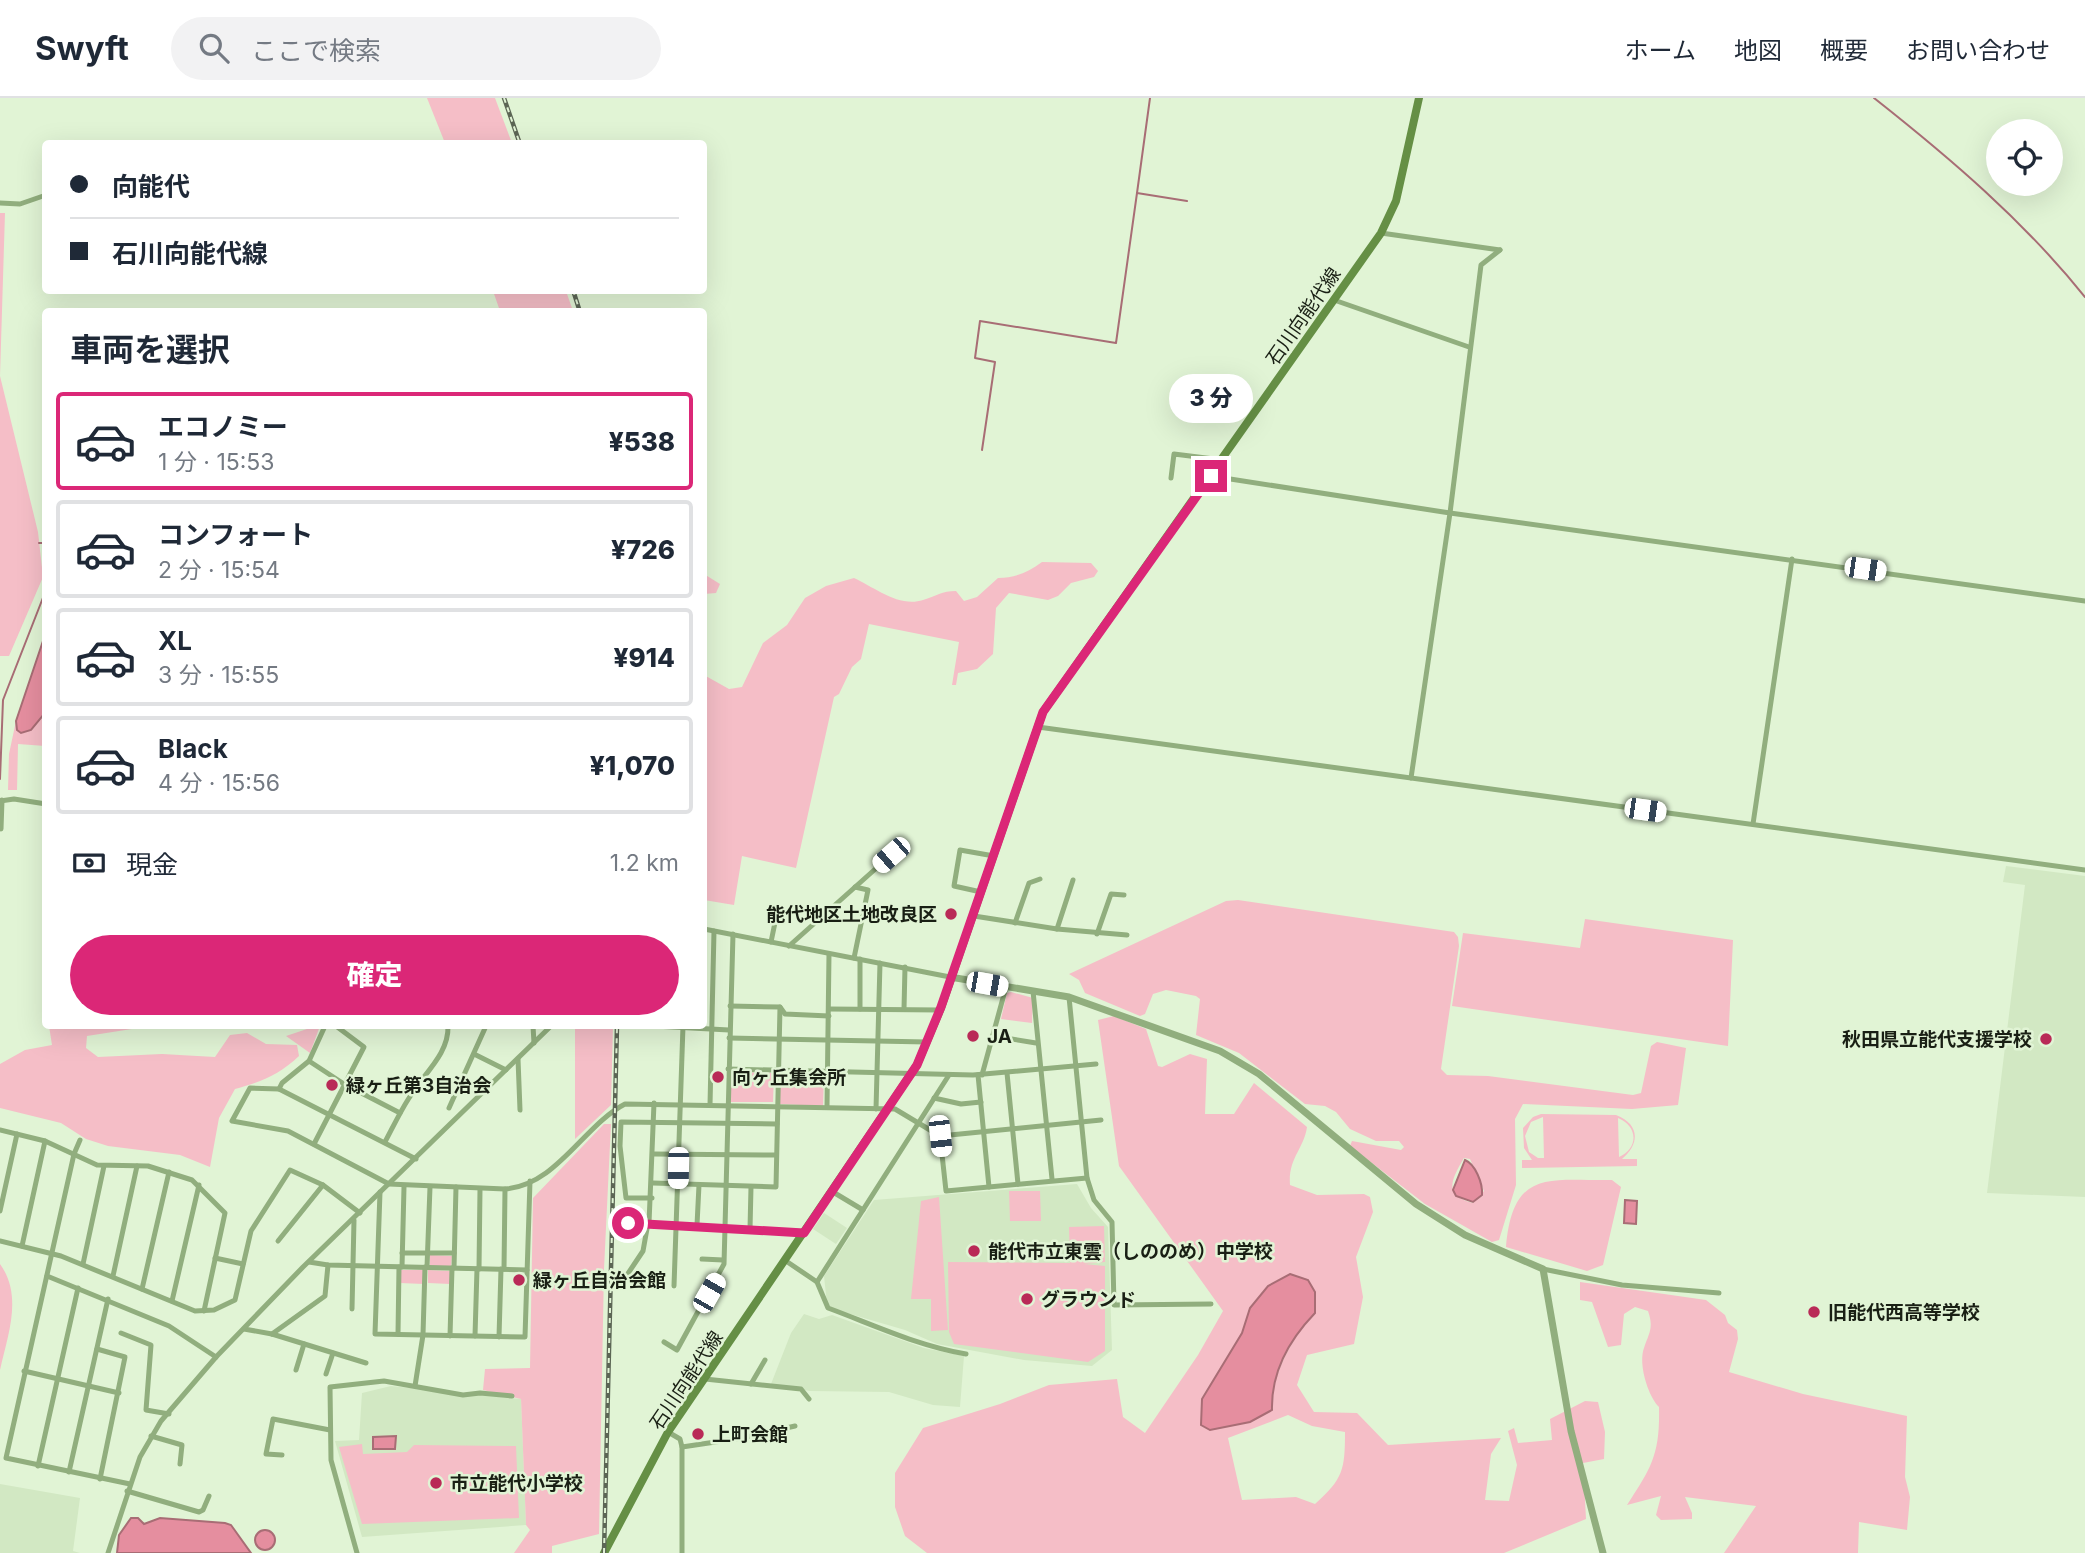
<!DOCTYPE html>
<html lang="ja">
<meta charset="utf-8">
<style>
:root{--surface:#fff;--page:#f2f2f3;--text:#1f2937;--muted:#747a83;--line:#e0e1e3;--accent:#db2777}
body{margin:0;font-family:Inter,"Noto Sans JP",sans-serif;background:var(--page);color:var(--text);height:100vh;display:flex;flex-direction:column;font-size:26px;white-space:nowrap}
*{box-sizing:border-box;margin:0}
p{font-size:23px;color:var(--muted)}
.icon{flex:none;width:38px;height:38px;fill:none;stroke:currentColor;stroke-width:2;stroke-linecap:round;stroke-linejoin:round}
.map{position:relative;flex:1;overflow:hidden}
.drawer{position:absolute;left:42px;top:210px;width:665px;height:721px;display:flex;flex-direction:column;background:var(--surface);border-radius:7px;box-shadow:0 7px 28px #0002}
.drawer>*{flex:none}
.banner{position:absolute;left:42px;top:42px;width:665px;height:154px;border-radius:7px;box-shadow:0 7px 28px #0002;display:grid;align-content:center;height:154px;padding:0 28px;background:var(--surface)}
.fabs{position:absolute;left:1986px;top:21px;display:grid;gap:14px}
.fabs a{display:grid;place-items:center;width:77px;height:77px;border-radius:50%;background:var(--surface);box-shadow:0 7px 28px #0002;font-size:35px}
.end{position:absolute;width:32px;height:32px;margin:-16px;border:9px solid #db2777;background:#fff;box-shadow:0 0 0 4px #fff}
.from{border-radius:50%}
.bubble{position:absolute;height:49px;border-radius:24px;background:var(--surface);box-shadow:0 7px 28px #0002;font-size:23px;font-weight:800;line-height:49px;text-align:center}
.car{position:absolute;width:21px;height:42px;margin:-21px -10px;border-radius:9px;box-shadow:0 0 5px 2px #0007;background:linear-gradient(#fff 24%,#345 0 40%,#fff 0 76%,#345 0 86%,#fff 0)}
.banner b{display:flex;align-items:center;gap:24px;height:66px;font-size:26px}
.banner b+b{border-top:2px solid var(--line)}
.banner i{width:18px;height:18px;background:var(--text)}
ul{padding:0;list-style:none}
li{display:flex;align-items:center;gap:21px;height:98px;margin:0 14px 10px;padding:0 14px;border:4px solid var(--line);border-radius:7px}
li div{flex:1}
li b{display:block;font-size:26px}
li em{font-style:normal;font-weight:800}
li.on{border-color:var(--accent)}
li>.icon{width:63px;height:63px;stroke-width:1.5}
h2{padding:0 28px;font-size:32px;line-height:84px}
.pay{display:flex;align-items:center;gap:18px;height:77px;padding:0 28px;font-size:26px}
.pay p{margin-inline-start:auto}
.button{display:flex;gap:14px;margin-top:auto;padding:14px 28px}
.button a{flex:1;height:80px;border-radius:42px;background:var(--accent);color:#fff;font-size:28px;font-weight:800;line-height:80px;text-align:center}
header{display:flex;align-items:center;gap:42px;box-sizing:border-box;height:98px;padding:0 35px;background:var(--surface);border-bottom:2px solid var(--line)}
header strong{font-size:33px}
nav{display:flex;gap:38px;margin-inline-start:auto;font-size:24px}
.search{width:490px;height:63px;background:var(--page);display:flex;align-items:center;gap:18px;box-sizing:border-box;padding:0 24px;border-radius:38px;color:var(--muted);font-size:26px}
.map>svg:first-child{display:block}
</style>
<header>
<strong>Swyft</strong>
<div class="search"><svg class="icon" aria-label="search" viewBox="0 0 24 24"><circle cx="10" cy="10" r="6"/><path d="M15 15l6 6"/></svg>ここで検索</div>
<nav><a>ホーム</a><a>地図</a><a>概要</a><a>お問い合わせ</a></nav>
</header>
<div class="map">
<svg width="2085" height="1455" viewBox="0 0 2085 1455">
<rect width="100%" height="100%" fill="#e1f4d5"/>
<g fill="#d2e8c3">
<polygon points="2006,768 2085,778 2085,1099 1987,1095 2025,787 2003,784"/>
<polygon points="1077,1086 1091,1110 1108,1129 1112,1252 1092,1268 1024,1262 937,1246 905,1232 833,1211 827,1206 824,1178 874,1102"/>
<polygon points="824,1115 847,1130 836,1146 813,1131"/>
<polygon points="804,1216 819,1221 832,1217 924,1250 964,1258 960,1309 933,1307 889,1294 810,1293 771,1286 791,1235"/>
<polygon points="391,1288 521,1301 526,1427 362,1439 335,1343 359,1342 362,1295"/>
<polygon points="0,1386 80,1400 73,1453 80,1455 0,1455"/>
</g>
<g fill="#f5bec7" fill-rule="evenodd">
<polygon points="427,0 495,0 512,45 445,45"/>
<polygon points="0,115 5,115 0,278 38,434 43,479 9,558 0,558"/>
<polygon points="493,193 566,193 573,213 500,213"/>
<path d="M1042 464 1091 465 1098 473 1094 479 1071 485 1058 498 1048 502 1009 495 996 510 993 556 977 571 958 575 956 587H952L959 544 869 526 861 561 852 569 839 596 834 599 796 770 742 758 734 807 704 802V577L729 591 742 589 763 545 787 527 805 500 826 488 854 480C874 489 899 510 923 502 936 498 942 493 956 493L964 503 977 499 998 480C1016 480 1028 474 1042 464Z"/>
<polygon points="704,476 720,486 716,495 704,496"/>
<polygon points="45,615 45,648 18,646 17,692 8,692 9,656 16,623 17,632 21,635 31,632"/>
<path d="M1238 802 1454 834 1458 839 1459 848 1441 971 1447 977 1488 978 1633 997 1641 995 1651 948 1657 944 1686 950 1678 1007 1632 1011 1523 1006 1515 1021 1516 1087 1499 1142 1492 1144 1425 1106 1350 1048 1352 1043 1401 1052 1404 1049 1399 1043H1376L1350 1031 1336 1014 1325 1008 1305 1006 1239 955 1196 937 1200 901 1196 898 1166 892 1153 896 1145 916 1140 918 1085 895 1079 882 1069 876 1226 803ZM1464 1060 1470 1061 1484 1093 1473 1105C1443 1098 1451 1082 1464 1060Z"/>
<polygon points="1585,821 1733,842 1728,948 1452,908 1463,835 1580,850"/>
<polygon points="1011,894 1033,900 1032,925 1001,921 1007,895"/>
<path d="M1114 918 1146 931 1158 968 1162 969 1190 956 1207 961 1205 1016H1234L1254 985 1307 1029C1304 1051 1288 1060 1290 1087L1317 1097 1364 1096 1370 1099 1373 1114 1356 1159 1363 1199 1354 1246 1307 1257 1297 1287 1314 1314 1357 1315 1388 1347 1501 1340 1491 1356 1485 1402 1509 1403 1517 1367 1508 1333 1514 1330 1518 1345 1552 1342 1550 1321 1585 1303 1598 1304 1605 1334 1604 1361 1583 1365 1586 1421 1504 1455H927L905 1438 895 1409V1375L923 1330 1000 1306 1049 1287 1117 1281 1123 1319 1145 1335 1198 1257 1223 1213 1119 1068 1098 922ZM1250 1210 1315 1215C1293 1238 1282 1262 1272 1291L1202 1301 1242 1235ZM1288 1317 1312 1328 1345 1334C1345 1372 1343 1381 1315 1406L1296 1399 1242 1402 1228 1340Z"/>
<path d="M49 928H151L87 938 86 950 98 959 162 956 215 959 230 937 247 935 266 946 297 947 299 958C279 977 261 984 235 991L219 1020 210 1069 180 1057 108 1048 86 1041 61 1025 0 1010V966L25 952 52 947Z"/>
<polygon points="316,928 320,928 310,955 286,938"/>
<polygon points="575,928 613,928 611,1007 575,1041"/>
<polygon points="730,974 774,975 773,1004 730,1004"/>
<polygon points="780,975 824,976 823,1008 779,1006"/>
<path d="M1541 1016 1616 1017C1640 1026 1640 1046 1622 1061H1637V1068L1522 1070V1062H1532L1524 1050 1523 1030 1533 1019ZM1543 1019 1544 1060H1538L1529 1054 1525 1038 1531 1024ZM1618 1020C1638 1028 1639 1050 1619 1059Z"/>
<polygon points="604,1026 611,1026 604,1171 599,1436 552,1448 552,1455 514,1455 530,1432 526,1427 521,1301 483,1292 485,1271 530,1270 533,1100"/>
<path d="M1612 1082 1621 1089 1603 1167 1587 1173 1506 1149C1513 1070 1549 1083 1612 1082Z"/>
<polygon points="1009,1093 1040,1093 1041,1123 1010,1123"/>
<polygon points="939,1099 948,1232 931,1233 931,1201 911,1201 921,1103"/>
<polygon points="1104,1128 1105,1164 1084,1166 1105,1168 1105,1253 1088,1264 954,1246 949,1234 948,1164 1070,1165 1069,1129"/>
<polygon points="430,1157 452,1158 451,1169 430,1168"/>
<path d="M0 1166C23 1198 8 1236 0 1272Z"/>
<polygon points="401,1172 424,1172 424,1186 400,1185"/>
<polygon points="428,1172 450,1173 450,1186 428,1185"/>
<path d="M1580 1184 1706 1202 1725 1217 1728 1225 1737 1232 1738 1241 1729 1274 1803 1296 1907 1318 1905 1379 1910 1399 1907 1432 1859 1424 1858 1455H1724L1756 1408 1685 1399 1692 1415V1421L1661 1422 1656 1417 1661 1398 1627 1407C1652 1369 1660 1356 1659 1309 1648 1298 1638 1266 1644 1250 1649 1235 1654 1230 1648 1213L1635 1209 1624 1216 1621 1247 1608 1249 1592 1204 1580 1202Z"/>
<polygon points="362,1346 363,1356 407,1354 414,1347 516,1348 519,1420 362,1426 339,1349"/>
</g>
<g fill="#e58e9f" stroke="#a86d75" stroke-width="2">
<polygon points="45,537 45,615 31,632 21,635 17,632 16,623"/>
<path d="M1465 1062C1475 1066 1483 1085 1482 1097L1473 1104 1456 1098 1453 1092Z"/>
<polygon points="1625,1102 1637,1103 1636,1126 1624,1125"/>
<path d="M1290 1176 1308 1182 1315 1194V1215C1289 1242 1271 1274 1272 1312L1250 1324 1210 1332 1201 1327 1202 1301 1242 1235 1250 1210 1268 1188Z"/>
<polygon points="396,1338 395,1351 373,1351 373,1339"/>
<polygon points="131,1420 138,1420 144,1426 160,1420 225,1425 231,1427 251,1455 117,1455 119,1437"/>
<circle cx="265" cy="1442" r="10"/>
</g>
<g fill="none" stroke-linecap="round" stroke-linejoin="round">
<g stroke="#a86d75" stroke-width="2">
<polyline points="1150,0 1137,95 1187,103"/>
<path d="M1874 0C1950 60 2024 123 2085 199"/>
<polyline points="982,352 995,264 975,260 980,223 1116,245 1137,95"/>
<polyline points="39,445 46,445"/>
<polyline points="0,681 3,602 46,492"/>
</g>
<g stroke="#91ae7e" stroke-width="5">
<polyline points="0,105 20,106 46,97"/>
<polyline points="1381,135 1500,152"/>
<polyline points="1334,202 1469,249"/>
<polyline points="1211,378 1450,415 2085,503"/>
<polyline points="1171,380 1174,356 1222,362"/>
<polyline points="1038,629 2085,772"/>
<polyline points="1411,680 1450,415 1481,167 1500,152"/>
<polyline points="0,703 14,701 46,706"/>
<polyline points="1753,726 1792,461"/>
<polyline points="1,731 2,702"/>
<polyline points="981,794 954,788 960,752 994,758"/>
<polyline points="974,818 1057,831 1127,837"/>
<polyline points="1015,825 1029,785 1040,781"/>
<polyline points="704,831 950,879"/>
<polyline points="1057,831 1073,782"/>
<polyline points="1097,836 1111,796 1124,797"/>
<polyline points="771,844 778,810"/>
<polyline points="789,848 891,757"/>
<polyline points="854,860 868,792 855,789"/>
<polyline points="1033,893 1052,1081"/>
<polyline points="1069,899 1087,1080 1094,1102 1112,1124 1114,1207 1211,1206"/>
<polyline points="730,908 780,909 785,916 829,918"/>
<polyline points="829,911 940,912"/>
<polyline points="860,911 860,861"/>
<polyline points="904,911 905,869"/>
<polyline points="533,928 534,945"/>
<polyline points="654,928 729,932"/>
<polyline points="993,938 1036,945"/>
<polyline points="729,940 927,944"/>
<polyline points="474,956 506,972"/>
<polyline points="518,961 520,1012"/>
<polyline points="309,963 325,928"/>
<polyline points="728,971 973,977 1096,966"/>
<polyline points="1007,975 1018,1086"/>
<polyline points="978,977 989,1089"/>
<polyline points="982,977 1006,889"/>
<polyline points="279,991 282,985 309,963 344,986 400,1015"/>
<polyline points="934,1000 961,1006 981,1004"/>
<polyline points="710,1007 714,833"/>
<polyline points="827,1009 829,856"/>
<polyline points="449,1010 486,928"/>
<polyline points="876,1011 880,865"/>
<polyline points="0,1032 45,1043 97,1067 148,1068 192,1082 225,1115 204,1213"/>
<polyline points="940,1038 946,1093 1087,1080"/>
<polyline points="80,1042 74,1056 6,1360 130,1386"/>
<path d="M385 1044C393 1029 400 1014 409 1000 422 977 449 957 448 928"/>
<polyline points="314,1046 364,949 336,928"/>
<polyline points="654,1056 776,1057"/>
<path d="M416 1061 279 991 250 990 232 1023 288 1033 389 1086 505 1091C556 1088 584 1027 625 1006L895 1011 940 1038 1101 1022"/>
<polyline points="653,1085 776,1089 780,909"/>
<polyline points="380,1094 375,1236 525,1239 530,1083"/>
<polyline points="833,1094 863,1112"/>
<polyline points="652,1100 626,1100 620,1048 621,1024 777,1026"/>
<polyline points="0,1113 17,1036"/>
<polyline points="628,1125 803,1135"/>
<polyline points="649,1125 654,1005"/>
<polyline points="697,1127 699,1087"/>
<polyline points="750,1131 751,1089"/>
<polyline points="0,1143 61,1158 195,1213 214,1212 235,1202 251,1133 290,1072 323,1087 360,1115"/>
<polyline points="278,1143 323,1087"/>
<polyline points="22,1148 45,1043"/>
<polyline points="402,1155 454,1155"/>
<polyline points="215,1160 243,1166"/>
<polyline points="702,1161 723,1162"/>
<polyline points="786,1163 817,1184 949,977"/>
<polyline points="309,1164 328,1167 527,1172"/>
<polyline points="83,1166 104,1068"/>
<polyline points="402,1169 404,1089"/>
<polyline points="427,1169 430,1089"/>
<polyline points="454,1170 456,1089"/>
<polyline points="479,1171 480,1091"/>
<polyline points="504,1171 505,1091"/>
<polyline points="1543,1171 1622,1187 1719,1195"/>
<polyline points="47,1178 169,1228 216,1259"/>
<polyline points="113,1178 137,1068"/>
<polyline points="623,1183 643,1153 648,1125"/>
<path d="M817 1184 828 1210C874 1227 918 1248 966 1256"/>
<polyline points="674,1188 683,928"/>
<polyline points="142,1191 169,1074"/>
<polyline points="172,1203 199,1087"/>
<polyline points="352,1211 354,1122"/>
<polyline points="244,1231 272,1236 366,1265"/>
<polyline points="121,1235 151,1247 146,1312 169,1316"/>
<polyline points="272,1236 325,1198 328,1167"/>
<polyline points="398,1236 399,1169"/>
<polyline points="450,1238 452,1170"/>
<polyline points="475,1238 477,1171"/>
<polyline points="499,1239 501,1171"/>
<polyline points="664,1244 677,1252 724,1166 733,836"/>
<polyline points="97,1251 125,1259 100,1381"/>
<polyline points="296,1272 304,1246"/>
<polyline points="24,1273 119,1295"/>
<polyline points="326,1276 333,1255"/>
<polyline points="705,1281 801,1291 809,1301"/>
<polyline points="751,1286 765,1262"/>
<polyline points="415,1288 423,1237 425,1169"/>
<polyline points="668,1334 680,1341 682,1349 682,1455"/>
<polyline points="151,1338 182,1347 180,1366"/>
<polyline points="682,1349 742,1340 795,1328"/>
<polyline points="282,1357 266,1356 273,1321 330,1332"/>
<polyline points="38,1368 78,1190"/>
<polyline points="69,1374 108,1201"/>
<polyline points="127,1393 199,1414 203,1412 209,1398"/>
<polyline points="108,1455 140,1359 161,1323 216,1259 303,1169 551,928"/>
<polyline points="357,1455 331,1362 330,1289 384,1283 463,1297 480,1295 512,1298"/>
</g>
<polyline stroke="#91ae7e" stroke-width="7" points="950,879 1069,899 1220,953 1259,976 1416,1106 1465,1137 1543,1171 1571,1333 1603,1455"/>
<polyline stroke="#658f45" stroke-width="8" points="604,1455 668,1334 917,967 941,910 1043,614 1381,135 1396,103 1419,0"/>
<defs>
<g id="rail">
<polyline points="504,0 520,46"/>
<polyline points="573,192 580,214"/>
<polyline points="604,1455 617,928"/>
</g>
</defs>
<use href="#rail" stroke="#5c6655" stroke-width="4.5"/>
<use href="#rail" stroke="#e1f4d5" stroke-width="2" stroke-dasharray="5" stroke-linecap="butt"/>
</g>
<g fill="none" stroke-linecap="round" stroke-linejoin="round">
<polyline stroke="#db2777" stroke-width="9" points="628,1125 804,1135 917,967 941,909 1043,614 1211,378"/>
</g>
<g fill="#b92a57" stroke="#e1f4d5" stroke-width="2.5">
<circle cx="951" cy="816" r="7"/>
<circle cx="973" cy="938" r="7"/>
<circle cx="2046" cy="941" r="7"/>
<circle cx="718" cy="979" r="7"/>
<circle cx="332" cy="987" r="7"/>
<circle cx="974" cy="1153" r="7"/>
<circle cx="519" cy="1182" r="7"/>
<circle cx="1027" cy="1201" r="7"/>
<circle cx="1814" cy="1214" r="7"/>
<circle cx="698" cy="1336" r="7"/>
<circle cx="436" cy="1385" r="7"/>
</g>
<g text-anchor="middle" stroke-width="5" stroke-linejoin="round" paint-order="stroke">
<g font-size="19" fill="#191f14" stroke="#e1f4d5">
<text transform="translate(1303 218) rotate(-55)" y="7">石川向能代線</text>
<text transform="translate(686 1282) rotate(-56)" y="7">石川向能代線</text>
</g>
<g font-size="19" font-weight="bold" fill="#191f14" stroke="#e1f4d5" text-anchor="start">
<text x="937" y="823" text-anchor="end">能代地区土地改良区</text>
<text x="987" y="945">JA</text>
<text x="2032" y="948" text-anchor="end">秋田県立能代支援学校</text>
<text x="732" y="986">向ヶ丘集会所</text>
<text x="346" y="994">緑ヶ丘第3自治会</text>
<text x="988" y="1160">能代市立東雲（しののめ）中学校</text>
<text x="533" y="1189">緑ヶ丘自治会館</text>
<text x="1041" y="1208">グラウンド</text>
<text x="1828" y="1221">旧能代西高等学校</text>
<text x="712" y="1343">上町会館</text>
<text x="450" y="1392">市立能代小学校</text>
</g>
</g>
</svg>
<div class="fabs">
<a><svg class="icon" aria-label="locate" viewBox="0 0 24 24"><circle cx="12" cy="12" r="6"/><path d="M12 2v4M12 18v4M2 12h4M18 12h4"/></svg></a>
</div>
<i class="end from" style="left:628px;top:1125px"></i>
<i class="end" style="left:1211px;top:378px"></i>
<div class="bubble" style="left:1169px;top:276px;width:84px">3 分</div>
<i class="car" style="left:1865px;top:471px;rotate:98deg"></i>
<i class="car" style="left:1645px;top:712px;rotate:98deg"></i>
<i class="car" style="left:891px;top:757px;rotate:229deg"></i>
<i class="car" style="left:987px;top:886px;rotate:100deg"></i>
<i class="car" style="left:940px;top:1038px;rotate:174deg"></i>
<i class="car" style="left:678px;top:1070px;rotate:181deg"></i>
<i class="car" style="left:709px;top:1195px;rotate:30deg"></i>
<div class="banner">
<b><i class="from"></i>向能代</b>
<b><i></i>石川向能代線</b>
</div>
<section class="drawer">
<h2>車両を選択</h2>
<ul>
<li class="on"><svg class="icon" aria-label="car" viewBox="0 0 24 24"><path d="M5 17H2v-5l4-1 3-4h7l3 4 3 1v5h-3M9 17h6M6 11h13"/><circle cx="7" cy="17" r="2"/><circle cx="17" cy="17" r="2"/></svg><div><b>エコノミー</b><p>1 分 · 15:53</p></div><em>¥538</em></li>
<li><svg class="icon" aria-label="car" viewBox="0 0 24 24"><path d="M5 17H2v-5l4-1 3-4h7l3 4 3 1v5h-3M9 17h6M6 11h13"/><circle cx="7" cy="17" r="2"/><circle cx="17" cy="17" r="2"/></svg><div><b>コンフォート</b><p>2 分 · 15:54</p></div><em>¥726</em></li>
<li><svg class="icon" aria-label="car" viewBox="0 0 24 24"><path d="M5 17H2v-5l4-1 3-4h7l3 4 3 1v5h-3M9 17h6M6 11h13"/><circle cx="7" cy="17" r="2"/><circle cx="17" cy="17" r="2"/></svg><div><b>XL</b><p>3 分 · 15:55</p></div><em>¥914</em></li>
<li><svg class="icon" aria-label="car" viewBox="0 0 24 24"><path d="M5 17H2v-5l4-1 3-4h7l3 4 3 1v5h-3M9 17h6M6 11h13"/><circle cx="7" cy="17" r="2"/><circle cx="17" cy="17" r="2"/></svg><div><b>Black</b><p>4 分 · 15:56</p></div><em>¥1,070</em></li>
</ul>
<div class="pay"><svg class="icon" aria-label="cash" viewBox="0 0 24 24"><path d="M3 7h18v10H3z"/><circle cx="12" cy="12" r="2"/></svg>現金<p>1.2 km</p></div>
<div class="button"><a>確定</a></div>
</section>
</div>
